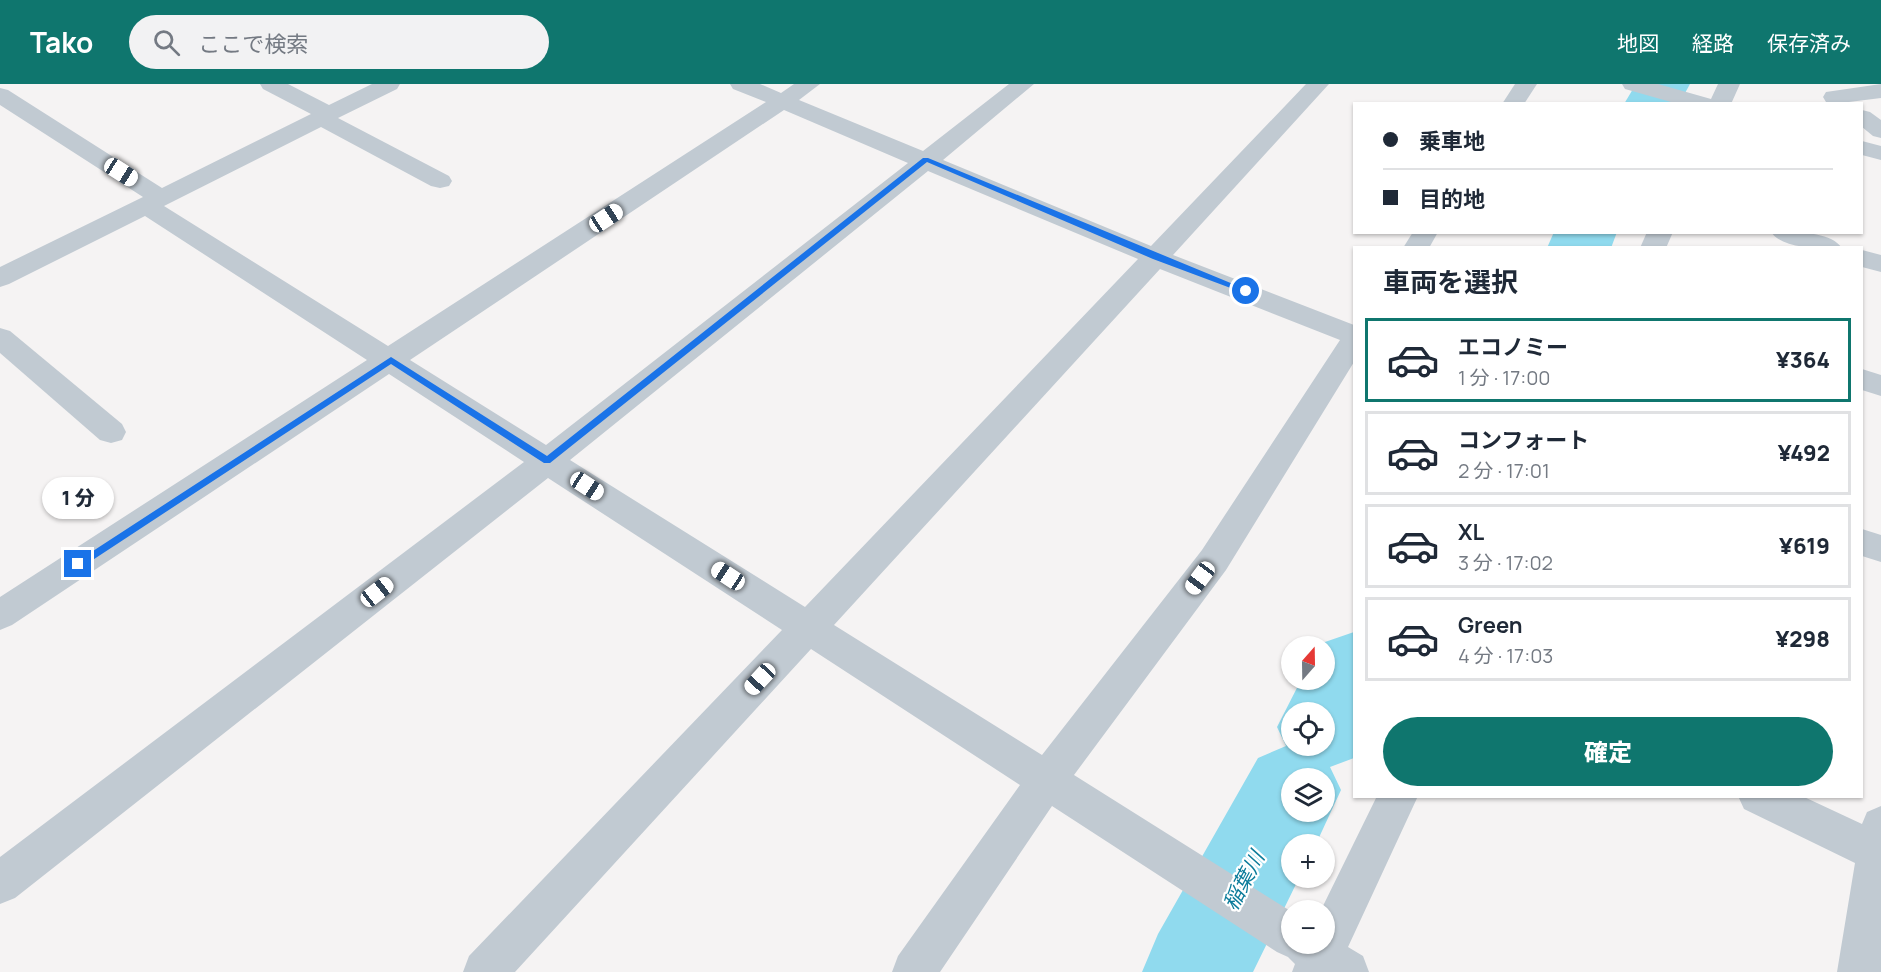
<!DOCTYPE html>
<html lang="ja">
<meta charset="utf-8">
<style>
:root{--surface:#fff;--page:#f2f2f3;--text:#1f2937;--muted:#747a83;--line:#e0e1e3;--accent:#0f766e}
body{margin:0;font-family:Manrope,"Noto Sans JP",sans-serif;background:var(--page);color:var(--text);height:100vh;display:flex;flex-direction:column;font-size:22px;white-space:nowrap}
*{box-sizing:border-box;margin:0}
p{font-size:20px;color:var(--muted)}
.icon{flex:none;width:33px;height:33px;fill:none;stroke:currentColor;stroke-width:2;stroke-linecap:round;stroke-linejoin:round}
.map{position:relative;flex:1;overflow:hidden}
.side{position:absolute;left:1353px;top:162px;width:510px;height:552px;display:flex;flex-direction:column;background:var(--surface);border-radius:0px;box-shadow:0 2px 4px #0004}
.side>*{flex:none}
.banner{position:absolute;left:1353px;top:18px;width:510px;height:132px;border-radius:0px;box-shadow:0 2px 4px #0004;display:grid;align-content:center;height:132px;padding:0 30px;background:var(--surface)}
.needle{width:39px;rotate:20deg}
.buttons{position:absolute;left:1281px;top:552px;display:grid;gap:12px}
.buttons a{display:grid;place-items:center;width:54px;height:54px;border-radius:50%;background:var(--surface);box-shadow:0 2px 4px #0004;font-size:30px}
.end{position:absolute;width:27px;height:27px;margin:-14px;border:8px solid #1a73e8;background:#fff;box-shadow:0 0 0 3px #fff}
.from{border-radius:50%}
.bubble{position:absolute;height:42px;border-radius:21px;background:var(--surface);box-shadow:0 2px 4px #0004;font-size:20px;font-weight:800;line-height:42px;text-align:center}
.car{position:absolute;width:18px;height:36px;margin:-18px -9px;border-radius:8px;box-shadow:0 0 4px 2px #0007;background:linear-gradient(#fff 24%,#345 0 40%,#fff 0 76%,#345 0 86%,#fff 0)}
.banner b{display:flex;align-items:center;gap:21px;height:57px;font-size:22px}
.banner b+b{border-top:2px solid var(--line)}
.banner i{width:15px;height:15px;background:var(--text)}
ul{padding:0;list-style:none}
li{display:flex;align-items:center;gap:18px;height:84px;margin:0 12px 9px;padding:0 18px;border:3px solid var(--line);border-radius:0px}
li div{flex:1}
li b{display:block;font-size:22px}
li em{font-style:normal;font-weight:800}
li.current{border-color:var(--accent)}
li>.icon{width:54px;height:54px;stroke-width:1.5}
h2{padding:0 30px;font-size:27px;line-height:72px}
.button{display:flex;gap:12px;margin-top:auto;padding:12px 30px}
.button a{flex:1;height:69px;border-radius:36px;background:var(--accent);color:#fff;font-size:24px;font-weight:800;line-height:69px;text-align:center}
header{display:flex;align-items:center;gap:36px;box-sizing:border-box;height:84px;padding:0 30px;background:var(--accent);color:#fff}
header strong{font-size:28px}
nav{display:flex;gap:33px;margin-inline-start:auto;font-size:21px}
.search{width:420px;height:54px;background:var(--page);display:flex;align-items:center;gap:15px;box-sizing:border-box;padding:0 21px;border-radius:33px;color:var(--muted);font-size:22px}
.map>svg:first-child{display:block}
</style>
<header>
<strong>Tako</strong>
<div class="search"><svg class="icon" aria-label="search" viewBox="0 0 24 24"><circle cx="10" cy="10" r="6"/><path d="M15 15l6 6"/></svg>ここで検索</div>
<nav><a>地図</a><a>経路</a><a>保存済み</a></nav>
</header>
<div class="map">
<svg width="1881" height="888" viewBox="0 0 1881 888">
<rect width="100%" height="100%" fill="#f5f3f3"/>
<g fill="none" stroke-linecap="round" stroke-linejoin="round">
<g fill="#90daee" fill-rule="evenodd">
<polygon points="1636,0 1690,0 1679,20 1624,20"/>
<polygon points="1554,148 1617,148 1611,164 1547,164"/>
<path d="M1354 548V674L1330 683 1341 706 1316 760H1292V794H1299L1253 888H1142L1158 850 1258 674 1286 662 1277 643 1301 596H1324V562H1320L1322 559ZM1292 628H1324V662H1292ZM1292 694H1324V728H1292Z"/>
</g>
<g fill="#c1cad2" fill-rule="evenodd">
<path d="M260 0H288L329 21 372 0H400L397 5 338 34 449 92 452 97 449 102 440 104 431 102 321 43 164 122 388 262 766 18 733 5 730 0H760L781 9 794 0H820L799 16 923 67 1009 0H1034L943 76 1151 162 1306 0H1329L1173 171 1354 241V278L1226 486 1074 691 1292 828V860H1324V826H1321L1377 712H1418L1348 863 1363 872 1369 888H1292L1295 880 1288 873 1277 868 1052 722 940 888H892L898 872 1020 701 811 565 515 888H463L469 872 782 546 548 394 15 814 0 820V773L524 378 389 290 12 541 0 546V513L367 276 145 132 9 200 0 203V183L143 113 0 21V4L8 6 162 104 311 30 263 5ZM784 26 908 79 546 361 410 276ZM928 87 1138 175 805 523 570 376ZM1160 185 1340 256 1202 466 1042 671 834 541Z"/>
<polygon points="1515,0 1537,0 1524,20 1502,20"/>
<polygon points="1622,0 1658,0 1711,15 1718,0 1740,0 1731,20 1678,20 1625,5"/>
<polygon points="1881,0 1881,14 1833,20 1826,18 1823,13 1826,8"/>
<polygon points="1862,26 1870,28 1881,36 1881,54 1873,52 1862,43"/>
<polygon points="1862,57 1881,62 1881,76 1862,71"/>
<polygon points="1413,148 1438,148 1429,164 1403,164"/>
<polygon points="1647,148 1673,148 1666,164 1640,164"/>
<path d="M1771 148C1790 148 1830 146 1842 164 1822 164 1783 166 1771 148Z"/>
<polygon points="1862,166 1881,171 1881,188 1862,183"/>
<polygon points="0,244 10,247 122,340 126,348 122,356 111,359 100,356 0,269"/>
<polygon points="1862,285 1881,291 1881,312 1862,306"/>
<polygon points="1862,445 1881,451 1881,478 1862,472"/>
<polygon points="1738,712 1802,712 1862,740 1867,728 1881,722 1881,888 1837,888 1855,779 1744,725"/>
</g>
</g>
<polygon fill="#1a73e8" points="923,74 928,74 1250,207 1244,209 1153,175 927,78 550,379 544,379 391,280 82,483 75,483 73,480 391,273 547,372"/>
<g text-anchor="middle" stroke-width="4.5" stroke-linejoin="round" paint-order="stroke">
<g font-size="21" font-style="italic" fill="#0c7c9b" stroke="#fff">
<text transform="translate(1244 797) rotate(-62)" y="7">稲葉川</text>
</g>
</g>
</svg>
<div class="buttons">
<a><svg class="needle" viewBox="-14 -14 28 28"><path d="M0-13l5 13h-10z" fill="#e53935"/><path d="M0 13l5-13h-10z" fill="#747a83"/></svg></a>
<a><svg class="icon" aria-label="locate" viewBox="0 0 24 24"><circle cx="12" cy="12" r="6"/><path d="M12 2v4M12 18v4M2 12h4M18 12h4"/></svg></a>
<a><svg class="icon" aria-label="layers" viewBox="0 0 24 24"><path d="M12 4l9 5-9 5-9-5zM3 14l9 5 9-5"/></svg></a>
<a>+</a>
<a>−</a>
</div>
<i class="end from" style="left:1246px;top:207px"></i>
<i class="end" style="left:78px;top:480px"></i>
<div class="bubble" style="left:42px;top:393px;width:72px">1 分</div>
<i class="car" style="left:121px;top:88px;rotate:122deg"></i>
<i class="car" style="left:606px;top:134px;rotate:57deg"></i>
<i class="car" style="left:587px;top:402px;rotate:123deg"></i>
<i class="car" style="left:728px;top:492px;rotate:303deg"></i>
<i class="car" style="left:1200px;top:494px;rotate:217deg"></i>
<i class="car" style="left:377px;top:508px;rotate:52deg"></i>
<i class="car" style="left:760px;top:595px;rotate:223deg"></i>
<div class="banner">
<b><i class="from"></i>乗車地</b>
<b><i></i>目的地</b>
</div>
<section class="side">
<h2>車両を選択</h2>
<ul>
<li class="current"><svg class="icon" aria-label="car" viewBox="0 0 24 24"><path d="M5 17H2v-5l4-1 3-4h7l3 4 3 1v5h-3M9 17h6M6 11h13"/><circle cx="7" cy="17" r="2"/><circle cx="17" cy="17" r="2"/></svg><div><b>エコノミー</b><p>1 分 · 17:00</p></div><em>¥364</em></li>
<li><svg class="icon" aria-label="car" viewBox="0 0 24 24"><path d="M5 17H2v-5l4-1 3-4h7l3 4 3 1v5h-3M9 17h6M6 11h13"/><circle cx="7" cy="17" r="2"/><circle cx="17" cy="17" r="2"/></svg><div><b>コンフォート</b><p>2 分 · 17:01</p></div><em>¥492</em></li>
<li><svg class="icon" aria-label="car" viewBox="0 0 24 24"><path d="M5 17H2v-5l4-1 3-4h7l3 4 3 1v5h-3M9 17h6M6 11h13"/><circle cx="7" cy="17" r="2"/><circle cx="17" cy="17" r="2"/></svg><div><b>XL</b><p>3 分 · 17:02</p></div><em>¥619</em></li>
<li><svg class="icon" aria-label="car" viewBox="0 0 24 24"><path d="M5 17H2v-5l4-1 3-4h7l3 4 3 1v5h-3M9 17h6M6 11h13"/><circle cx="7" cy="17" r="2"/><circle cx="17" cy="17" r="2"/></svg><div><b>Green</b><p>4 分 · 17:03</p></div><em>¥298</em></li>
</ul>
<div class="button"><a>確定</a></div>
</section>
</div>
